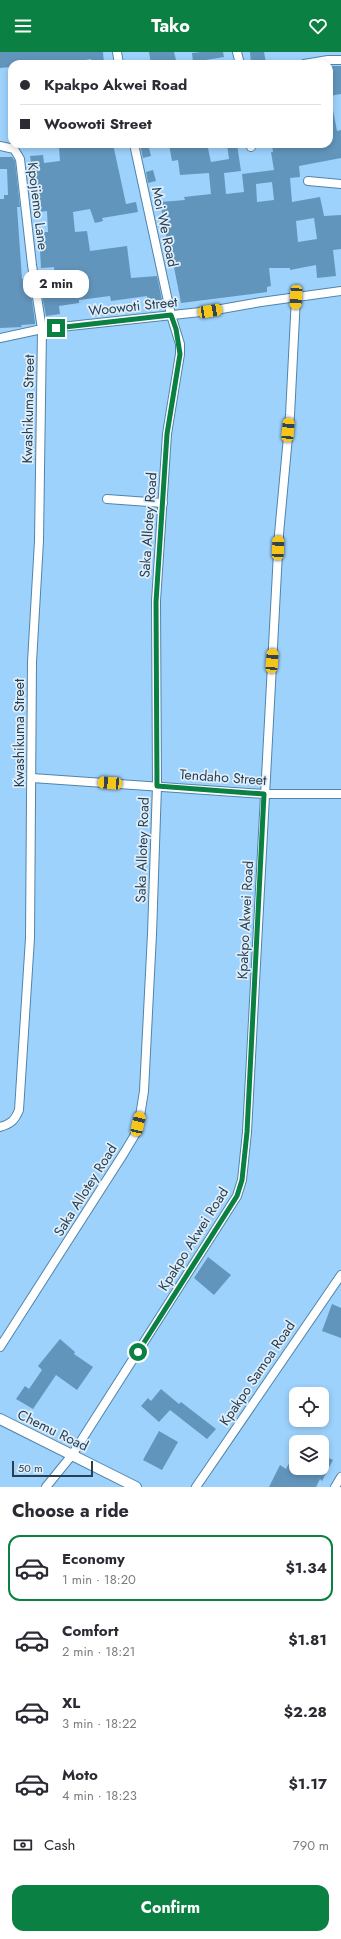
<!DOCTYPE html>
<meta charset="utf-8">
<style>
:root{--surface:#fff;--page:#f2f2f3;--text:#2b2b33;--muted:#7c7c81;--line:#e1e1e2;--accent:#0b8043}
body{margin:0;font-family:Jost,sans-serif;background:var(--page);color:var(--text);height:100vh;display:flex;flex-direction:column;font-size:15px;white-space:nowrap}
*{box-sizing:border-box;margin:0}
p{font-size:13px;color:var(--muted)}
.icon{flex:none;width:22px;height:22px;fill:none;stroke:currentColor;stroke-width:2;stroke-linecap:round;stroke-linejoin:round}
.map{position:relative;height:1435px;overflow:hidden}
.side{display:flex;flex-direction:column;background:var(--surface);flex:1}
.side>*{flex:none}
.guide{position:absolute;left:8px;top:8px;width:325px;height:88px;border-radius:12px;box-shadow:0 2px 6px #0003;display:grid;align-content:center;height:88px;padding:0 12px;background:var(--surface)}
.buttons{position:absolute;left:289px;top:1335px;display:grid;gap:8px}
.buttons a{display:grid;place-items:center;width:40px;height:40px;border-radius:8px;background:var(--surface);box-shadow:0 2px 6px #0003;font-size:20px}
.scale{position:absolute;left:12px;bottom:10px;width:81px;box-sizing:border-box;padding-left:4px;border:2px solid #293f50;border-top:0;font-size:11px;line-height:14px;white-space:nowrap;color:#293f50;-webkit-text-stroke:3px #dfeefb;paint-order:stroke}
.end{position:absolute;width:18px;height:18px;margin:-9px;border:5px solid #0b8043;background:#fff;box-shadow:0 0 0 2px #fff}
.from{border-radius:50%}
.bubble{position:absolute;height:28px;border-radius:12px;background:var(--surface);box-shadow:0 2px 6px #0003;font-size:13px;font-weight:700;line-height:28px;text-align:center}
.car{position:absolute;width:12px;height:24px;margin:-12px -6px;border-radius:5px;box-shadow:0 0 3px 1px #0007;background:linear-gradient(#f5c518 24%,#345 0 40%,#f5c518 0 76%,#345 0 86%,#f5c518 0)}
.guide b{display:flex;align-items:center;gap:14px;height:38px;font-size:15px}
.guide b+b{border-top:1px solid var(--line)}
.guide i{width:10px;height:10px;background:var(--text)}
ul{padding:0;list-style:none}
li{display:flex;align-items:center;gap:12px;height:66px;margin:0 8px 6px;padding:0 4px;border:2px solid transparent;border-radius:12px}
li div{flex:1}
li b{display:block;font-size:15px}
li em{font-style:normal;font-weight:700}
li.current{border-color:var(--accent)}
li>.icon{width:36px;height:36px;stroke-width:1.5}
h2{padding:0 12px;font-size:18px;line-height:48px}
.pay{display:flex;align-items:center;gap:10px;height:44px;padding:0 12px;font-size:15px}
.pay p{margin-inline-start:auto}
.primary-button{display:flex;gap:8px;margin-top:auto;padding:8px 12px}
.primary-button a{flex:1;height:46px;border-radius:12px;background:var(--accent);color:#fff;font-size:16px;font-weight:700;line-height:46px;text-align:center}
header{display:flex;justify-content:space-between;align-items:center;height:52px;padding:0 12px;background:var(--accent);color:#fff;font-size:18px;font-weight:700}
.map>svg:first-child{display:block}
</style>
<header><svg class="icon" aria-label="menu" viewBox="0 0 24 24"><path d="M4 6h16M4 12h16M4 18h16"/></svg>Tako<svg class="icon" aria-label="heart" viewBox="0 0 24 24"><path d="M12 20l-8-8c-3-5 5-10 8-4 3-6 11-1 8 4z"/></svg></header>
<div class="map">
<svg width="341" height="1435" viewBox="0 0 341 1435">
<rect width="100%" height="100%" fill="#9dd2fc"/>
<g fill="#6295bc" fill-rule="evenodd">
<polygon points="0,0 103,0 104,12 92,12 91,7 74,10 74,12 11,12 11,15 0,16"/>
<polygon points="149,0 174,0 177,12 151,12"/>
<polygon points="201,0 223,0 224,5 193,10 192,1"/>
<polygon points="250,0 264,0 266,11 251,12"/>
<polygon points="329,14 341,14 341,42 329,44"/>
<path d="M333 58 337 79 341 78V106L299 114 300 125 290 126 292 150 320 145 324 164 341 163V197L333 198 336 224 317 226 316 213 290 218V216H269L271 234 267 235V240L181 251 172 205H169L165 175H163L161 150 185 148 184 145 211 142 209 121 180 123 178 108 172 109 169 92H207L211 110 229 107 227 92H237L241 119 224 121 226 142 244 140 242 122 274 118 271 100H273L272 92H329V59ZM272 130 274 148 257 150 256 132ZM314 166 317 187 298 190 296 169Z"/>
<polygon points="71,92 113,92 126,152 136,150 138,160 102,166 103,169 95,171 90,157 73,160 75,180 87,179 90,199 127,194 131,226 157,224 163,253 148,254 147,244 111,249 110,244 79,248 79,251 59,254 60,262 46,264 41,238 56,236 54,215 41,216 39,180 48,180 47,159 38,160 30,104 43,103 44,111 60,109 59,95 71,94"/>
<polygon points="140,92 148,92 151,104 143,106"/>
<polygon points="0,105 12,105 15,109 20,155 17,155 22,227 29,226 35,270 35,272 21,273 22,275 0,276 0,147 4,147 4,143 8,143 7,117 0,117"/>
<polygon points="153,118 156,129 148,131 146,120"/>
<polygon points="208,1205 231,1223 214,1243 194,1226"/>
<polygon points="332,1252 341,1256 341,1286 322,1279"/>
<polygon points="60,1287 75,1300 74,1302 93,1315 77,1338 56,1323 33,1357 16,1347 25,1334 29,1337 42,1318 38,1314"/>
<polygon points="161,1337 179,1352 181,1350 216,1377 207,1387 170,1358 159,1370 141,1354 148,1346 151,1349"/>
<polygon points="159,1379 178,1390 162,1418 143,1408"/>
<polygon points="296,1398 296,1416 322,1416 322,1403 333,1408 322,1429 320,1427 316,1435 269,1435 280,1413 286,1417"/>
</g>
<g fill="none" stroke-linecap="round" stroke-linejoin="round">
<defs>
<g id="minor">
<polyline points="117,0 119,12"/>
<polyline points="237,0 240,12"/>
<polyline points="304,12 328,8 341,8"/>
<polyline points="251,92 251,95"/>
<path d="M0 94 14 97 20 107 32 213 42 277 39 489 32 610 30 886 19 1058C15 1068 11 1072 0 1075"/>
<polyline points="308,129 341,132"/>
<polyline points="0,286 42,277 210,259 261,250 341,239"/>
<polyline points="107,447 163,451"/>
<polyline points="32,726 264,742 341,742"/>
<polyline points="0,1295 124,1101 136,1081 140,1064 144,1039 152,882 157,734 156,549 167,382 180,302 180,292 171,263 134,92"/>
<polyline points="46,1435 72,1403 237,1144 242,1128 247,1080 279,482 290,363 296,245"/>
<polyline points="196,1435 341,1223"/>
<polyline points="335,1435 341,1425"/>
</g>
<polyline id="tertiary" points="0,1367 136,1435"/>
</defs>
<use href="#minor" stroke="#5184aa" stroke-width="10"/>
<use href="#tertiary" stroke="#5184aa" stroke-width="12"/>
<use href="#minor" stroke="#fff" stroke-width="8"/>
<use href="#tertiary" stroke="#fff" stroke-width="10"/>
</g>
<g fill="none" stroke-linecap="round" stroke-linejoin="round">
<polyline stroke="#0b8043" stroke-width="5" points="56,276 171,263 176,277 180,302 167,382 156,550 157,734 264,742 247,1080 242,1128 237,1144 138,1300"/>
</g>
<g text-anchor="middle" stroke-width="3.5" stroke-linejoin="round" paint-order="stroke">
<g font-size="14" fill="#293f50" stroke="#dfeefb">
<text transform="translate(38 154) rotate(83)" y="5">Kpojiemo Lane</text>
<text transform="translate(165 175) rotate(78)" y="5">Moi We Road</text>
<text transform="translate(133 254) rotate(-6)" y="5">Woowoti Street</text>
<text transform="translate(28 357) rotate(-89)" y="5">Kwashikuma Street</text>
<text transform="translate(148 473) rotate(-86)" y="5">Saka Allotey Road</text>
<text transform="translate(19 681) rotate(-90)" y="5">Kwashikuma Street</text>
<text transform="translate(223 725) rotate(4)" y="5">Tendaho Street</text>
<text transform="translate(142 798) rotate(-88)" y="5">Saka Allotey Road</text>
<text transform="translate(245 868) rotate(-87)" y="5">Kpakpo Akwei Road</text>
<text transform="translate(85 1138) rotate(-58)" y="5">Saka Allotey Road</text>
<text transform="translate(193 1187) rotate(-58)" y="5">Kpakpo Akwei Road</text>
<text transform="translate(257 1321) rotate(-56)" y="5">Kpakpo Samoa Road</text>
<text transform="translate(53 1378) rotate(26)" y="5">Chemu Road</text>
</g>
</g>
</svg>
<div class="buttons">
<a><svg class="icon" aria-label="locate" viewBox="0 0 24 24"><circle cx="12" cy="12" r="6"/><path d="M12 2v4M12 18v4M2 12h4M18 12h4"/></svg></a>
<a><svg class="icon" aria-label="layers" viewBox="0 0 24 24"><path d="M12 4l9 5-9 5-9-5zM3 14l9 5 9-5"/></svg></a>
</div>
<div class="scale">50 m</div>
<i class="end from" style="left:138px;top:1300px"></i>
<i class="end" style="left:56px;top:276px"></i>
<div class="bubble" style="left:23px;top:218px;width:66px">2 min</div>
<i class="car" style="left:296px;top:245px;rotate:183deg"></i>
<i class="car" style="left:210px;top:259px;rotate:80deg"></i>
<i class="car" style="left:288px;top:378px;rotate:5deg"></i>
<i class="car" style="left:278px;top:496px;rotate:2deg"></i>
<i class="car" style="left:272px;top:609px;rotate:4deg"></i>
<i class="car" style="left:110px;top:731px;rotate:274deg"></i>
<i class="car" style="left:138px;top:1072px;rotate:13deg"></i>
<div class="guide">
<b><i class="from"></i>Kpakpo Akwei Road</b>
<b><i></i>Woowoti Street</b>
</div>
</div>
<section class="side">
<h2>Choose a ride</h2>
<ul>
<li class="current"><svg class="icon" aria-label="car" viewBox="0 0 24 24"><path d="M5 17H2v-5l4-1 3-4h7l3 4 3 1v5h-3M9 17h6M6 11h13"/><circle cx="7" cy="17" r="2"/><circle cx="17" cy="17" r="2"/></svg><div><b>Economy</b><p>1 min · 18:20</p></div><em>$1.34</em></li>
<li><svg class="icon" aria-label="car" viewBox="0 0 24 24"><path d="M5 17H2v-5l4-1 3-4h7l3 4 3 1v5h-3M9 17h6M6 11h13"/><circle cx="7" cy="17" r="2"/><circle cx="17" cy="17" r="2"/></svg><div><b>Comfort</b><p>2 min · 18:21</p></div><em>$1.81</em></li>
<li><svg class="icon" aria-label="car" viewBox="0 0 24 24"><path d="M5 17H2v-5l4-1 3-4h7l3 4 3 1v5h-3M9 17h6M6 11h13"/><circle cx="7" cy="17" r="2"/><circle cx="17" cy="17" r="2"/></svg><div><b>XL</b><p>3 min · 18:22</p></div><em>$2.28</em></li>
<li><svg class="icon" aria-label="car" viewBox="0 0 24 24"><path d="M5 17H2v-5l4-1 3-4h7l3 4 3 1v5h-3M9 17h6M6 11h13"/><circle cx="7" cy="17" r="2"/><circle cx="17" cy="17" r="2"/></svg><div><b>Moto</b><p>4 min · 18:23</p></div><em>$1.17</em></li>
</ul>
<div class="pay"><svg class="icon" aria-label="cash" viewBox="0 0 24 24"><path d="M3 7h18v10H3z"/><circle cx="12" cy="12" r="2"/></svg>Cash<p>790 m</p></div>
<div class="primary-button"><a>Confirm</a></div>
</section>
